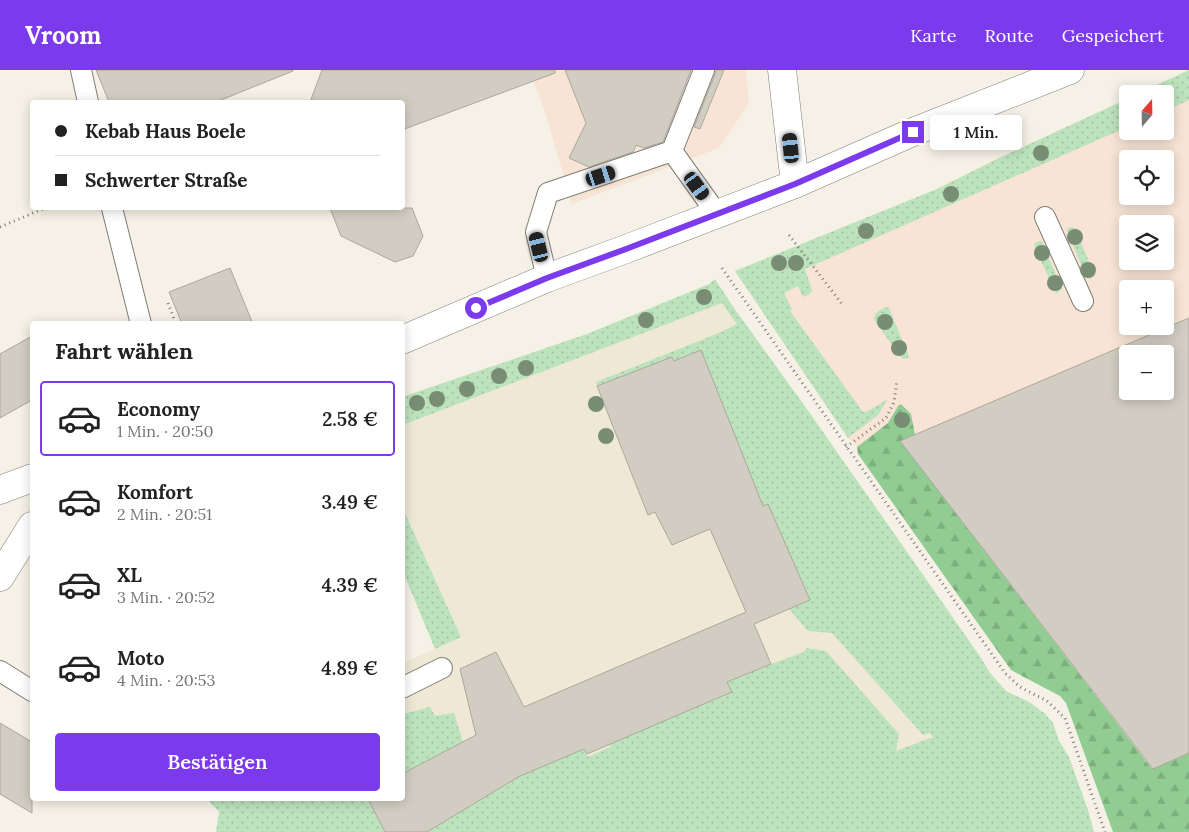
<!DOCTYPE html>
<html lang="de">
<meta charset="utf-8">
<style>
:root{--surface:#fff;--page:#f2f2f2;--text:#222;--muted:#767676;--line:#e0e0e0;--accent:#7c3aed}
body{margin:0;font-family:Lora,serif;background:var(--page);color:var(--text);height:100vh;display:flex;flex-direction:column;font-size:19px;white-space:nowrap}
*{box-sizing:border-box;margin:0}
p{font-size:16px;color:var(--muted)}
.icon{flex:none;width:28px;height:28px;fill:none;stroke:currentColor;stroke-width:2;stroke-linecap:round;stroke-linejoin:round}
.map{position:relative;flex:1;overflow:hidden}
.sheet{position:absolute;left:30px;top:251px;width:375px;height:480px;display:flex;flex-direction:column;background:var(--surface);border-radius:5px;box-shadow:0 2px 12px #0003}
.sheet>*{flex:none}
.guide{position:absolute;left:30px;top:30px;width:375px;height:110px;border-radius:5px;box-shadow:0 2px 12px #0003;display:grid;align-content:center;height:110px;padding:0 25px;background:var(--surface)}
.needle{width:32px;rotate:20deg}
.fabs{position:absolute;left:1119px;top:15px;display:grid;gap:10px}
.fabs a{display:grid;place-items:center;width:55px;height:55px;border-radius:5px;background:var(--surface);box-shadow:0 2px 12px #0003;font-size:25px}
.end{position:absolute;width:22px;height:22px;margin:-11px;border:6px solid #7c3aed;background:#fff;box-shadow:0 0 0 2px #fff}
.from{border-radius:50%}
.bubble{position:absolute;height:35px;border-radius:5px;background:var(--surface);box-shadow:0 2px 12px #0003;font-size:16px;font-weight:600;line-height:35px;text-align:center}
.car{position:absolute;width:15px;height:30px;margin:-15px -8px;border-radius:6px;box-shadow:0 0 4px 1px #0007;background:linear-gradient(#222 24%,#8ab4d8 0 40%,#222 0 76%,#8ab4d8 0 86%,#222 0)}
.guide b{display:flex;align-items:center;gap:18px;height:48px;font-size:19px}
.guide b+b{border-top:1px solid var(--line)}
.guide i{width:12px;height:12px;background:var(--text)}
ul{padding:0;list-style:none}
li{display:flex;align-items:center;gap:15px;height:75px;margin:0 10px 8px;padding:0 15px;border:2px solid transparent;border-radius:5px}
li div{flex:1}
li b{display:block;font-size:19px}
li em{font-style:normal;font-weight:600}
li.on{border-color:var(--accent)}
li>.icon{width:45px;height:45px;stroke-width:1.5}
h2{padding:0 25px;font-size:22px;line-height:60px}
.action{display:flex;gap:10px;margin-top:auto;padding:10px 25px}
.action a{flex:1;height:58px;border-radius:5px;background:var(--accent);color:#fff;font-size:20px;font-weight:600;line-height:58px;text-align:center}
header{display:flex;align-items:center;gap:30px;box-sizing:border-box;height:70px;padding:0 25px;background:var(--accent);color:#fff}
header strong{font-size:24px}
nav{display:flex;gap:28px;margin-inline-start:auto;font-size:18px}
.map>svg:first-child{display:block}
</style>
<header>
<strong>Vroom</strong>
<nav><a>Karte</a><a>Route</a><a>Gespeichert</a></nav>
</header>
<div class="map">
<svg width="1189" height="762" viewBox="0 0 1189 762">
<defs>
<pattern id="grass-dots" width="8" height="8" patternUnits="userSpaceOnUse" patternTransform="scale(1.25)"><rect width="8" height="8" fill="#bde3bd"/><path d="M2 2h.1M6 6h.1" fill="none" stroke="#a2c2a2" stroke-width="1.8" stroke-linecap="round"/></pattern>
<pattern id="forest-firs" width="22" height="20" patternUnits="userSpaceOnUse" patternTransform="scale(1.25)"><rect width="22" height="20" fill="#91cc92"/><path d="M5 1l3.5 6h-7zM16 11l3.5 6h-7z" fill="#7caf7d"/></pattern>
</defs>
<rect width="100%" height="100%" fill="#f6f1e6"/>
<g fill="#f7e4d4" fill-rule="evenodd">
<polygon points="529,0 746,0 749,33 719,78 572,134 545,42"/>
<path d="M1189 0V683L1099 722 1066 633 1060 626 1011 600 858 384 857 377 848 368 735 201 937 119 997 89 1127 29 1128 61H1165V24H1138ZM1128 89H1165V126H1128ZM1128 154H1165V191H1128ZM1128 219H1165V256H1128ZM1128 284H1165V321H1128Z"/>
</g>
<polygon fill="#eee8d5" points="728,230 899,470 979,585 990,603 1006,621 1029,632 1044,643 1053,653 1059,671 1069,687 827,762 341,762 291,729 402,729 403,593 461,567 403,436 403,355"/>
<g fill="url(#grass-dots)">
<polygon points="1189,0 1189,30 1165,41 1165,24 1138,24"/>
<polygon points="1127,29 1127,57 805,199 812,220 810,224 803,227 798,216 784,223 792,239 790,241 863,342 868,341 888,329 878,345 848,368 735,201 937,119 997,89"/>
<polygon points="1072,157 1075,158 1095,206 1090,209 1087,208 1067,161 1068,158"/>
<polygon points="1040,171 1042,172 1062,219 1057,223 1055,222 1034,175 1036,172"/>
<polygon points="715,209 734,238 809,342 979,585 990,603 1006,621 1029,632 1044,643 1053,653 1059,671 1069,687 1088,740 1094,762 427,762 541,693 584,679 588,687 610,677 605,665 708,632 731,622 727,612 771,594 804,582 807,578 826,581 899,664 896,681 933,667 930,663 923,665 832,563 808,561 789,539 809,530 768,434 763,436 701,280 674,291 672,287 597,316 596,312 719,263 737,254 722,233 403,355 402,327 587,264 709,214"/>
<path d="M886 237 889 238 909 286 908 288 903 289 901 287 874 250C874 242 880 240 886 237Z"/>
<polygon points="402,436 461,567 435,579 403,502"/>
<polygon points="430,637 435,646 454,643 463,672 403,704 403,644"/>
<polygon points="207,729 377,729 370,733 385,762 216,762 219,742"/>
</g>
<polygon fill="url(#forest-firs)" points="901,334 911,344 915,365 901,372 1152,699 1189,683 1189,762 1113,762 1066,633 1060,626 1011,600 858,384 857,377 888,353 898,336"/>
<g fill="#d1cdc2" stroke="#aba79c" fill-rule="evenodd">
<polygon points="96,0 293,0 293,1 216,32 109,32"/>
<polygon points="322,0 555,0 555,3 402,60 402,32 310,32"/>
<polygon points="565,0 691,0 663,72 644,78 636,75 633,82 589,97 569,88 586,53"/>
<polygon points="716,0 724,0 700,59 694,57 715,4"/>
<polygon points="330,138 412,138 423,166 413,186 395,192 341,166"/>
<polygon points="230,198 253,254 182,254 169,222"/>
<path d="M1189 248V683L1153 699 900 371ZM1128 284H1165V321H1128Z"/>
<polygon points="32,266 32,330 0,348 0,284"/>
<polygon points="701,280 763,436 768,434 810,530 754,554 771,594 727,612 732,622 713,630 587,684 584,679 518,707 427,762 385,762 368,729 402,729 402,704 476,665 460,599 496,582 524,637 746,542 710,459 672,475 655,442 648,445 597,316 672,287 674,291"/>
<polygon points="0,653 32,672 32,743 0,724"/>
</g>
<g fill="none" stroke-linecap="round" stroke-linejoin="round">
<defs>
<g id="service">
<polyline points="81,0 88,32"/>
<polyline points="672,81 704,0"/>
<polyline points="112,138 141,254"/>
<polyline points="1045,147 1083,231"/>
<polyline points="547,208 536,162 548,123 672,81 717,144"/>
<polyline points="0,601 32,621"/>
<polyline points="402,618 442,598"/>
</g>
<g id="minor">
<polyline points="782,0 795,114"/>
<polyline points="402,270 547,208 626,179 795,114 913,62 1070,0"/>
<polyline points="0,420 32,408"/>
<polyline points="0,507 32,456"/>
</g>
</defs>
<use href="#service" stroke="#807d72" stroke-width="22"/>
<use href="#minor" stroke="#807d72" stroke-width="29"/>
<g stroke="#7e7b74" stroke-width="3" stroke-dasharray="1 4" stroke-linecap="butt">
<polyline points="0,157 45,138"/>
<polyline points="789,165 842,234"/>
<polyline points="722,198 1005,603 1020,617 1047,631 1065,648 1105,762"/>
<polyline points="168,233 176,254"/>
<polyline points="846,377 886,348 894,332 897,311"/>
</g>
<use href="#service" stroke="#fff" stroke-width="20"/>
<use href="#minor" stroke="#fff" stroke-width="28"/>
</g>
<g fill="#788d73">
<circle cx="1041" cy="83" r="8"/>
<circle cx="951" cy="124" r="8"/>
<circle cx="866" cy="161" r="8"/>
<circle cx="1075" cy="167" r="8"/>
<circle cx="1042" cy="183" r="8"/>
<circle cx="779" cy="193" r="8"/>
<circle cx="796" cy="193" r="8"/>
<circle cx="1088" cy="200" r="8"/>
<circle cx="1055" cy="213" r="8"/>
<circle cx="704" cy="227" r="8"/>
<circle cx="646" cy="250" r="8"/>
<circle cx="885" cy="252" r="8"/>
<circle cx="899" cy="278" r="8"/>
<circle cx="526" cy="298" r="8"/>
<circle cx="499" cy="306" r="8"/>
<circle cx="467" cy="319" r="8"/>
<circle cx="437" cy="329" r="8"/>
<circle cx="417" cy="333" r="8"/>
<circle cx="596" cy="334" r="8"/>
<circle cx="902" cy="350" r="8"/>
<circle cx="606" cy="366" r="8"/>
</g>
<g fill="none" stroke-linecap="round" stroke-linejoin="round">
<polyline stroke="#7c3aed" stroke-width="6" points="476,238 547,208 626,179 795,114 913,62"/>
</g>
</svg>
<div class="fabs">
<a><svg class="needle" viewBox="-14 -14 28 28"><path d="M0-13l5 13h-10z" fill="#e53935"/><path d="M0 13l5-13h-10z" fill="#767676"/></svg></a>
<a><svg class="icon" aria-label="locate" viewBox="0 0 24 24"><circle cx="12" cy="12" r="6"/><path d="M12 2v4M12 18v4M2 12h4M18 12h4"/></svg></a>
<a><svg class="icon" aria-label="layers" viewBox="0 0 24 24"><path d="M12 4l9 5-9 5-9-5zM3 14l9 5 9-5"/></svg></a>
<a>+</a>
<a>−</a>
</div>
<i class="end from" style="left:476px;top:238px"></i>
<i class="end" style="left:913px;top:62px"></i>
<div class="bubble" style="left:930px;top:45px;width:92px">1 Min.</div>
<i class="car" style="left:791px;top:78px;rotate:354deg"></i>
<i class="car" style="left:601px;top:106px;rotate:72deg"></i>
<i class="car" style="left:697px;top:116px;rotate:144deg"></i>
<i class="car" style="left:539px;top:177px;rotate:346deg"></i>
<div class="guide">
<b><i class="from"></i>Kebab Haus Boele</b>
<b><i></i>Schwerter Straße</b>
</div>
<section class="sheet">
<h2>Fahrt wählen</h2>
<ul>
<li class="on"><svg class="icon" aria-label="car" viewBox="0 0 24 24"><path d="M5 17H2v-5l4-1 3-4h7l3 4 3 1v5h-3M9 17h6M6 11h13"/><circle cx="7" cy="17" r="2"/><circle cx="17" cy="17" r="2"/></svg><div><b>Economy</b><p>1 Min. · 20:50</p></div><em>2.58 €</em></li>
<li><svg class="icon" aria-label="car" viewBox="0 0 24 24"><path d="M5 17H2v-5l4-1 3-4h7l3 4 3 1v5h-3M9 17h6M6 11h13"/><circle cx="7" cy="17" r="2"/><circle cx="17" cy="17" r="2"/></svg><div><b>Komfort</b><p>2 Min. · 20:51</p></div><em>3.49 €</em></li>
<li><svg class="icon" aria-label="car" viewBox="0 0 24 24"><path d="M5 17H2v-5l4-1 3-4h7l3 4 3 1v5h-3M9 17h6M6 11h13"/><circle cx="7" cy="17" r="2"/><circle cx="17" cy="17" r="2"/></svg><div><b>XL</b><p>3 Min. · 20:52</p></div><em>4.39 €</em></li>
<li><svg class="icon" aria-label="car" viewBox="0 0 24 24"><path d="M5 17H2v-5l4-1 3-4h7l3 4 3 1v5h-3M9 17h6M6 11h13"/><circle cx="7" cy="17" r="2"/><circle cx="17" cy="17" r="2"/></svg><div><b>Moto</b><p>4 Min. · 20:53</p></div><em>4.89 €</em></li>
</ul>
<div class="action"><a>Bestätigen</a></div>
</section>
</div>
